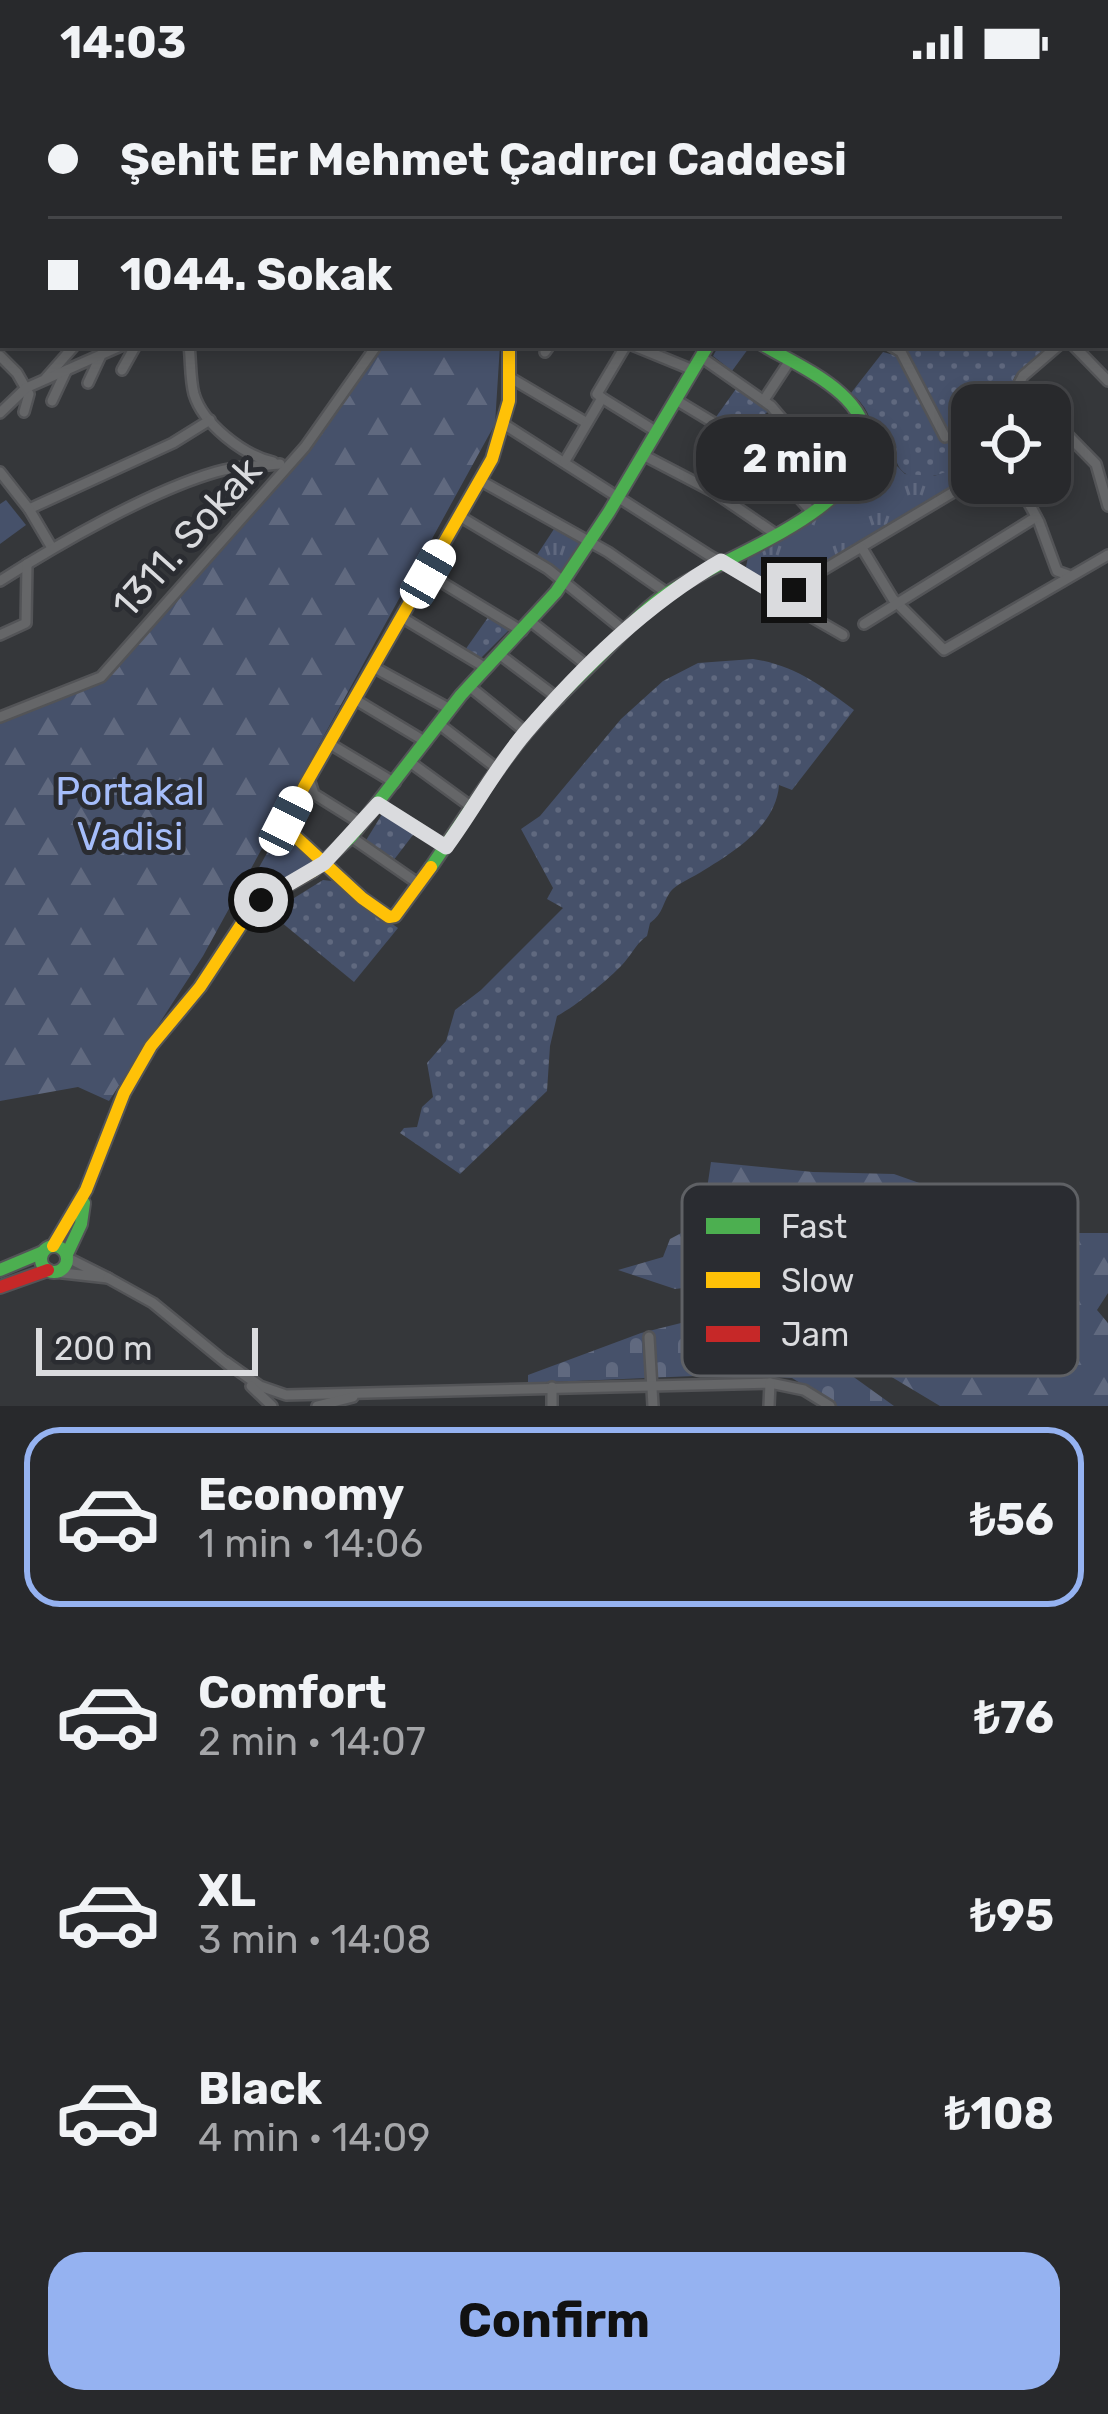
<!DOCTYPE html>
<meta charset="utf-8">
<style>
:root{--surface:#28292c;--page:#303134;--text:#f1f3f6;--muted:#a5a6a9;--line:#444548;--accent:#95b2f1}
body{margin:0;font-family:Rubik,sans-serif;background:var(--page);color:var(--text);height:100vh;display:flex;flex-direction:column;font-size:45px;white-space:nowrap}
*{box-sizing:border-box;margin:0}
p{font-size:39px;color:var(--muted)}
.icon{flex:none;width:66px;height:66px;fill:none;stroke:currentColor;stroke-width:2;stroke-linecap:round;stroke-linejoin:round}
.map{position:relative;height:1322px;overflow:hidden}
.drawer{display:flex;flex-direction:column;background:var(--surface);flex:1}
.drawer>*{flex:none}
.banner{position:absolute;left:0px;top:0px;width:1110px;height:264px;box-shadow:0 6px 18px #0003,0 0 0 3px var(--line);display:grid;align-content:center;height:264px;padding:0 48px;background:var(--surface)}
.buttons{position:absolute;left:951px;top:300px;display:grid;gap:24px}
.buttons a{display:grid;place-items:center;width:120px;height:120px;border-radius:24px;background:var(--surface);box-shadow:0 6px 18px #0003,0 0 0 3px var(--line);font-size:60px}
.scale{position:absolute;left:36px;bottom:30px;width:222px;box-sizing:border-box;padding-left:12px;border:6px solid #dadbde;border-top:0;font-size:33px;line-height:42px;white-space:nowrap;color:#dadbde;-webkit-text-stroke:9px #2a2c31;paint-order:stroke}
.end{position:absolute;width:54px;height:54px;margin:-27px;border:15px solid #dadbde;background:#111;box-shadow:0 0 0 6px #111}
.from{border-radius:50%}
.bubble{position:absolute;height:84px;border-radius:36px;background:var(--surface);box-shadow:0 6px 18px #0003,0 0 0 3px var(--line);font-size:39px;font-weight:700;line-height:84px;text-align:center}
.car{position:absolute;width:36px;height:72px;margin:-36px -18px;border-radius:15px;box-shadow:0 0 9px 3px #0007;background:linear-gradient(#fff 24%,#345 0 40%,#fff 0 76%,#345 0 86%,#fff 0)}
.banner b{display:flex;align-items:center;gap:42px;height:114px;font-size:45px}
.banner b+b{border-top:3px solid var(--line)}
.banner i{width:30px;height:30px;background:var(--text)}
ul{padding:21px 0 0;list-style:none}
li{display:flex;align-items:center;gap:36px;height:180px;margin:0 24px 18px;padding:0 24px;border:6px solid transparent;border-radius:36px}
li div{flex:1}
li b{display:block;font-size:45px}
li em{font-style:normal;font-weight:700}
li.current{border-color:var(--accent)}
li>.icon{width:108px;height:108px;stroke-width:1.5}
.button{display:flex;gap:24px;margin-top:auto;padding:24px 48px}
.button a{flex:1;height:138px;border-radius:36px;background:var(--accent);color:#111;font-size:48px;font-weight:700;line-height:138px;text-align:center}
.status{display:flex;justify-content:space-between;align-items:center;height:84px;padding:0 60px;background:var(--surface);direction:ltr}
.status svg{height:33px;fill:currentColor}
.map>svg:first-child{display:block}
</style>
<div class="status"><b>14:03</b><svg viewBox="0 0 49 12"><path d="M0 12V9h3v3zM5 12V6h3v6zM10 12V3h3v9zM15 12V0h3v12zM26 1h20v11H26zM47 4h2v5h-2z"/></svg></div>
<div class="map">
<svg width="1108" height="1322" viewBox="0 0 1108 1322">
<defs>
<pattern id="grass-dots" width="8" height="8" patternUnits="userSpaceOnUse" patternTransform="scale(3)"><rect width="8" height="8" fill="#46516a"/><path d="M2 2h.1M6 6h.1" fill="none" stroke="#60697f" stroke-width="1.8" stroke-linecap="round"/></pattern>
<pattern id="forest-firs" width="22" height="20" patternUnits="userSpaceOnUse" patternTransform="scale(3)"><rect width="22" height="20" fill="#46516a"/><path d="M5 1l3.5 6h-7zM16 11l3.5 6h-7z" fill="#60697f"/></pattern>
<pattern id="cemetery-stones" width="16" height="16" patternUnits="userSpaceOnUse" patternTransform="scale(3)"><rect width="16" height="16" fill="#46516a"/><path d="M2 7V4a2 2 0 0 1 4 0v3zM10 15v-3a2 2 0 0 1 4 0v3z" fill="#60697f"/></pattern>
<pattern id="park-tufts" width="24" height="20" patternUnits="userSpaceOnUse" patternTransform="scale(3)"><rect width="24" height="20" fill="#46516a"/><path d="M3 7l-1-3M5 7V3M7 7l1-3M15 17l-1-3M17 17v-4M19 17l1-3" fill="none" stroke="#60697f"/></pattern>
</defs>
<rect width="100%" height="100%" fill="#35373a"/>
<g fill="url(#grass-dots)">
<path d="M911 261H1050L1015 292 1002 321H972V379C948 388 901 410 895 371L869 372C878 348 871 325 851 309L883 268 905 274Z"/>
<polygon points="738,302 768,327 745,353 716,333"/>
<polygon points="489,532 510,545 480,575 465,566"/>
<path d="M753 575C794 581 822 602 854 626L792 706 779 701C776 744 730 770 696 791 689 795 676 801 671 807 662 819 664 829 650 839L647 852C637 859 635 865 627 875 615 891 576 922 557 932L550 962 547 1007 460 1090 400 1049 404 1044 417 1043 422 1023 433 1013 427 979 446 957 455 926 481 906 563 824 547 815 553 804 521 745 540 732 621 635 663 597 698 579Z"/>
<polygon points="384,727 416,747 393,777 365,758"/>
<polygon points="323,796 332,797 398,844 354,898 270,829"/>
</g>
<g fill="url(#forest-firs)">
<polygon points="385,261 500,261 495,340 203,872 109,1017 78,1003 0,1017 0,639 95,602 346,315"/>
<polygon points="711,1078 813,1088 894,1090 1060,1149 1108,1149 1108,1209 1097,1226 1108,1239 1108,1322 940,1322 890,1292 795,1214 775,1208 768,1195 782,1184 775,1172 767,1180 756,1181 754,1170 743,1163 727,1166 728,1184 739,1197 675,1205 618,1186 663,1173 670,1155 702,1138"/>
</g>
<polygon fill="url(#cemetery-stones)" points="725,1228 787,1245 894,1322 837,1322 792,1294 742,1290 528,1299 528,1291 641,1249"/>
<g fill="url(#park-tufts)">
<polygon points="0,0 86,0 3,3 0,102"/>
<polygon points="719,261 751,261 732,287 713,272"/>
<path d="M896 371 897 382 905 390 934 392 972 379V390L789 504 770 503 746 483 748 473C793 450 848 420 869 372Z"/>
<polygon points="554,445 581,460 562,490 535,474"/>
<polygon points="278,749 317,775 314,781 247,820 241,816"/>
</g>
<polygon fill="#46516a" points="6,416 26,441 0,460 0,420"/>
<g fill="none" stroke-linecap="round" stroke-linejoin="round">
<defs>
<g id="street">
<polyline points="255,0 256,3"/>
<polyline points="295,0 295,3"/>
<polyline points="870,0 873,3"/>
<polyline points="977,0 980,3"/>
<polyline points="171,3 173,0"/>
<polyline points="217,3 219,0"/>
<polyline points="266,3 269,0"/>
<polyline points="549,3 550,0"/>
<polyline points="1057,3 1059,0"/>
<polyline points="0,226 3,222"/>
<polyline points="1107,234 1108,233"/>
<path d="M189 261C191 277 190 295 194 310 203 340 243 371 273 378"/>
<polyline points="632,261 693,286"/>
<polyline points="890,261 901,268 945,353"/>
<polyline points="1073,261 1108,297"/>
<polyline points="545,268 550,261"/>
<polyline points="0,272 17,289 29,310 24,328"/>
<polyline points="701,273 771,322 808,365"/>
<polyline points="122,286 136,261"/>
<polyline points="509,293 587,339"/>
<polyline points="46,294 75,261"/>
<polyline points="88,299 101,271"/>
<polyline points="1017,303 1037,321"/>
<polyline points="602,314 657,348"/>
<polyline points="676,316 739,354 787,391 783,396 811,427"/>
<polyline points="764,316 789,278"/>
<polyline points="52,317 66,287"/>
<polyline points="1008,321 1023,292 1059,261"/>
<polyline points="0,329 26,304 123,261"/>
<polyline points="1050,333 1096,380 1108,422"/>
<polyline points="505,341 710,472 781,511 972,397"/>
<polyline points="1050,359 1064,345"/>
<polyline points="643,371 714,408 777,451"/>
<polyline points="565,377 602,314 597,310 626,261"/>
<polyline points="0,388 29,425 173,359 210,336"/>
<polyline points="787,391 808,365 849,394"/>
<polyline points="481,397 608,468 667,509"/>
<polyline points="1018,399 1039,438 1057,487 1068,491"/>
<polyline points="714,408 747,360"/>
<polyline points="29,425 52,464"/>
<polyline points="461,433 548,485 625,547"/>
<polyline points="862,464 893,515 944,566 1108,471"/>
<polyline points="428,490 522,547"/>
<path d="M0 497C58 460 150 407 216 388 236 382 259 382 280 380"/>
<polyline points="791,508 803,528 843,551"/>
<polyline points="403,534 486,584"/>
<polyline points="530,537 589,583"/>
<polyline points="864,540 1036,433"/>
<polyline points="0,551 26,539 27,480"/>
<polyline points="499,570 559,615"/>
<polyline points="375,584 450,625"/>
<polyline points="469,602 526,648"/>
<polyline points="356,616 426,658"/>
<polyline points="0,633 101,593 305,363 377,261"/>
<polyline points="439,640 499,686"/>
<polyline points="330,660 395,699"/>
<polyline points="410,678 473,724"/>
<polyline points="310,698 314,710 362,740"/>
<polyline points="378,720 447,763"/>
<polyline points="351,753 419,800"/>
<polyline points="54,1188 108,1194 68,1174"/>
<polyline points="108,1194 153,1219 230,1282"/>
<polyline points="649,1253 653,1322"/>
<polyline points="226,1278 260,1302 286,1311 770,1299 804,1306 830,1322"/>
<polyline points="251,1302 272,1322"/>
<polyline points="552,1303 552,1322"/>
<polyline points="317,1322 353,1313"/>
<polyline points="769,1322 770,1299"/>
</g>
<g id="fast">
<polyline points="107,3 109,0"/>
<polyline points="0,130 3,127"/>
<polyline points="1107,161 1108,161"/>
<path d="M431 783C462 738 491 691 526 649 549 621 576 596 602 570 623 549 643 525 669 508 721 474 849 432 864 366 876 313 798 282 763 261"/>
<polyline points="313,787 351,753 461,611 556,508 609,428 708,261"/>
<circle cx="54" cy="1175" r="13"/>
<polyline points="67,1170 81,1140 84,1119"/>
<polyline points="0,1186 43,1168"/>
</g>
<g id="slow">
<polyline points="730,0 737,3"/>
<polyline points="91,3 93,0"/>
<polyline points="521,3 523,0"/>
<polyline points="431,783 395,832 389,833 362,814 285,743 304,703 492,375 509,317 509,261"/>
<polyline points="53,1162 86,1106 124,1009 151,962 200,903 250,827 261,816 313,787"/>
</g>
<g id="jam">
<polyline points="365,0 365,3"/>
<polyline points="860,3 863,0"/>
<polyline points="0,111 3,108"/>
<polyline points="0,1203 48,1186"/>
</g>
</defs>
<use href="#street" stroke="#535457" stroke-width="14"/>
<use href="#fast" stroke="#535457" stroke-width="16"/>
<use href="#slow" stroke="#535457" stroke-width="16"/>
<use href="#jam" stroke="#535457" stroke-width="16"/>
<use href="#street" stroke="#656668" stroke-width="9"/>
<use href="#fast" stroke="#4caf50" stroke-width="12"/>
<use href="#slow" stroke="#ffc107" stroke-width="12"/>
<use href="#jam" stroke="#c62828" stroke-width="12"/>
</g>
<g fill="none" stroke-linecap="round" stroke-linejoin="round">
<path stroke="#dadbde" stroke-width="15" d="M261 816 324 779 378 720 446 763C474 725 496 683 526 648 582 583 646 520 721 477L776 510 794 506"/>
</g>
<g text-anchor="middle" stroke-width="10" stroke-linejoin="round" paint-order="stroke">
<g font-size="39" fill="#dadbde" stroke="#2a2c31">
<text transform="translate(186 453) rotate(-48)" y="14">1311. Sokak</text>
</g>
<g font-size="39" fill="#a5bdfa" stroke="#2a2c31">
<text x="130" y="721">Portakal<tspan x="130" dy="45">Vadisi</tspan></text>
</g>
</g>
<rect x="682" y="1100" width="396" height="192" rx="18" fill="#2a2c31" stroke="#5f6165" stroke-width="3"/>
<rect x="706" y="1134" width="54" height="16" fill="#4caf50"/>
<rect x="706" y="1188" width="54" height="16" fill="#ffc107"/>
<rect x="706" y="1242" width="54" height="16" fill="#c62828"/>
<g font-size="33" fill="#dadbde">
<text x="781" y="1154">Fast</text>
<text x="781" y="1208">Slow</text>
<text x="781" y="1262">Jam</text>
</g>
</svg>
<div class="buttons">
<a><svg class="icon" aria-label="locate" viewBox="0 0 24 24"><circle cx="12" cy="12" r="6"/><path d="M12 2v4M12 18v4M2 12h4M18 12h4"/></svg></a>
</div>
<div class="scale">200 m</div>
<i class="end from" style="left:261px;top:816px"></i>
<i class="end" style="left:794px;top:506px"></i>
<div class="bubble" style="left:696px;top:333px;width:198px">2 min</div>
<i class="car" style="left:428px;top:490px;rotate:30deg"></i>
<i class="car" style="left:286px;top:737px;rotate:27deg"></i>
<div class="banner">
<b><i class="from"></i>Şehit Er Mehmet Çadırcı Caddesi</b>
<b><i></i>1044. Sokak</b>
</div>
</div>
<section class="drawer">
<ul>
<li class="current"><svg class="icon" aria-label="car" viewBox="0 0 24 24"><path d="M5 17H2v-5l4-1 3-4h7l3 4 3 1v5h-3M9 17h6M6 11h13"/><circle cx="7" cy="17" r="2"/><circle cx="17" cy="17" r="2"/></svg><div><b>Economy</b><p>1 min · 14:06</p></div><em>₺56</em></li>
<li><svg class="icon" aria-label="car" viewBox="0 0 24 24"><path d="M5 17H2v-5l4-1 3-4h7l3 4 3 1v5h-3M9 17h6M6 11h13"/><circle cx="7" cy="17" r="2"/><circle cx="17" cy="17" r="2"/></svg><div><b>Comfort</b><p>2 min · 14:07</p></div><em>₺76</em></li>
<li><svg class="icon" aria-label="car" viewBox="0 0 24 24"><path d="M5 17H2v-5l4-1 3-4h7l3 4 3 1v5h-3M9 17h6M6 11h13"/><circle cx="7" cy="17" r="2"/><circle cx="17" cy="17" r="2"/></svg><div><b>XL</b><p>3 min · 14:08</p></div><em>₺95</em></li>
<li><svg class="icon" aria-label="car" viewBox="0 0 24 24"><path d="M5 17H2v-5l4-1 3-4h7l3 4 3 1v5h-3M9 17h6M6 11h13"/><circle cx="7" cy="17" r="2"/><circle cx="17" cy="17" r="2"/></svg><div><b>Black</b><p>4 min · 14:09</p></div><em>₺108</em></li>
</ul>
<div class="button"><a>Confirm</a></div>
</section>
